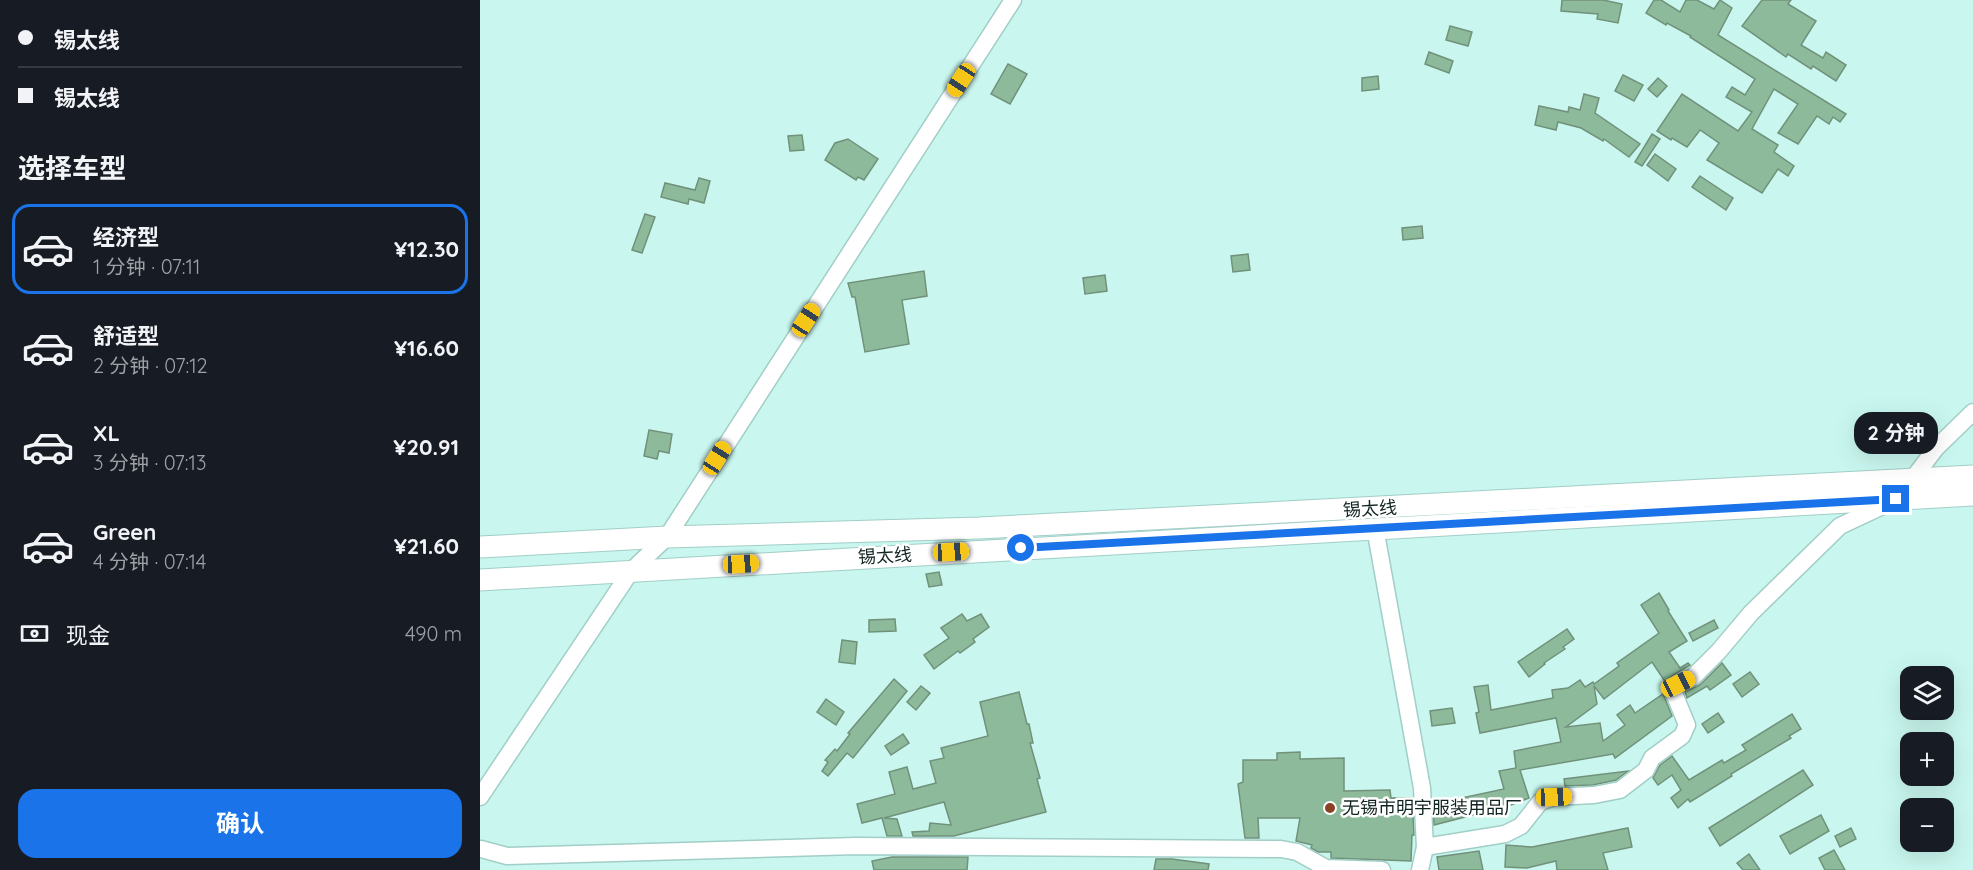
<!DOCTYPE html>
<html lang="zh">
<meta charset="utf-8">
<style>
:root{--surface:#171b24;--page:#20242c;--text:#f1f3f6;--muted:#9ea1a6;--line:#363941;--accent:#1a73e8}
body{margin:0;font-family:Quicksand,"Noto Sans SC",sans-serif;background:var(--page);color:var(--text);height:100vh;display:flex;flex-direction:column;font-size:22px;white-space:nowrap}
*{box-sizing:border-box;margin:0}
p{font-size:20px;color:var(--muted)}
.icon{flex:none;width:33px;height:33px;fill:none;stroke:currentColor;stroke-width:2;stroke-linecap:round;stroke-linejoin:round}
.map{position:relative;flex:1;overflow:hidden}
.sheet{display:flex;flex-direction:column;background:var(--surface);width:480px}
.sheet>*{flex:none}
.banner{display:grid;align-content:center;height:132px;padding:0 18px;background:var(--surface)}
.tools{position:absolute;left:1420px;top:666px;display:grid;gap:12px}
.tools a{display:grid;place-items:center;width:54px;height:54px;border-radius:12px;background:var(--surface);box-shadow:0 6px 24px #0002;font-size:30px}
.end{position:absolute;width:27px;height:27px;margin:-14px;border:8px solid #1a73e8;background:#fff;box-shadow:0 0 0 3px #fff}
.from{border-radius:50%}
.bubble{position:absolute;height:42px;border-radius:18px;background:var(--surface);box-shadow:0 6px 24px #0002;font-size:20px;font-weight:700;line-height:42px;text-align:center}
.car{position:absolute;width:18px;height:36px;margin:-18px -9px;border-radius:8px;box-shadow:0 0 4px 2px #0007;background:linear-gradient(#f5c518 24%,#345 0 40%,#f5c518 0 76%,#345 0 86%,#f5c518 0)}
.banner b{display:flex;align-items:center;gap:21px;height:57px;font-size:22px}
.banner b+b{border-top:2px solid var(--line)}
.banner i{width:15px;height:15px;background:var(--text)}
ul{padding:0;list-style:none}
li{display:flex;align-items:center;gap:18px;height:90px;margin:0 12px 9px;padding:0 6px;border:3px solid transparent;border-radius:18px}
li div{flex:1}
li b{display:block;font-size:22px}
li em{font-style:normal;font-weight:700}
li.active{border-color:var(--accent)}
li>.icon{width:54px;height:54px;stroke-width:1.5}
h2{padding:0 18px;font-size:27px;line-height:72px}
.pay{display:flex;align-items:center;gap:15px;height:66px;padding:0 18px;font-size:22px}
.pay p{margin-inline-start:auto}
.action{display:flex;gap:12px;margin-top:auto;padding:12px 18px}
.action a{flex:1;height:69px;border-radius:18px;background:var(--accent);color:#fff;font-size:24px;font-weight:700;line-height:69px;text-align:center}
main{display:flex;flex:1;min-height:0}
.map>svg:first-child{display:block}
</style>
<main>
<section class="sheet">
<div class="banner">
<b><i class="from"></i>锡太线</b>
<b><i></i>锡太线</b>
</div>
<h2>选择车型</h2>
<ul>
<li class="active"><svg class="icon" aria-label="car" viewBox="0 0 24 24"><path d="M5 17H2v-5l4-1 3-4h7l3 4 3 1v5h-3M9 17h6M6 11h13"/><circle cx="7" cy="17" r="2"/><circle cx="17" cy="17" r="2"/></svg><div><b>经济型</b><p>1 分钟 · 07:11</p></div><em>¥12.30</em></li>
<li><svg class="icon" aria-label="car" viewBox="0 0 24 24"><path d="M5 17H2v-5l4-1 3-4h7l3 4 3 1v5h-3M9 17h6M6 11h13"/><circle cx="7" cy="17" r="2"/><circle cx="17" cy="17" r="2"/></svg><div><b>舒适型</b><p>2 分钟 · 07:12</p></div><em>¥16.60</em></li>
<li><svg class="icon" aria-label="car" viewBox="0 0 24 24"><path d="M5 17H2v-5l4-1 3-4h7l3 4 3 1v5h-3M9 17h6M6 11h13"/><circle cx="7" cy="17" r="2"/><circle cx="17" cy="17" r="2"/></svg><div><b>XL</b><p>3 分钟 · 07:13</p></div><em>¥20.91</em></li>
<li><svg class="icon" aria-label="car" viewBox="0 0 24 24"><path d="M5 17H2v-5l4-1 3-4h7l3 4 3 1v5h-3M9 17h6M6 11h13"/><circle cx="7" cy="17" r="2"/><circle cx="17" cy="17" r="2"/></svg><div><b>Green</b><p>4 分钟 · 07:14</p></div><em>¥21.60</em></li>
</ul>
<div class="pay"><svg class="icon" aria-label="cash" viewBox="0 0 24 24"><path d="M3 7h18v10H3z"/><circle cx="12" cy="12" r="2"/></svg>现金<p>490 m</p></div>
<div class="action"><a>确认</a></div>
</section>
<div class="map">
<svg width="1493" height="870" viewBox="0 0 1493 870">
<rect width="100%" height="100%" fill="#c9f7ef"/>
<g fill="#8cba9b" stroke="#71917b" stroke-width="1.5">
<polygon points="1082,0 1123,0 1142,4 1138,23 1117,19 1118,14 1081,11"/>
<polygon points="1174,0 1181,0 1200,12 1206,0 1217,0 1234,9 1240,0 1252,8 1238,35 1366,114 1360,122 1353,117 1349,124 1337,116 1318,144 1298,133 1318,104 1294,89 1272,129 1298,145 1294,152 1314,166 1308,176 1298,169 1282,193 1227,160 1239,143 1220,130 1207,147 1192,138 1191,140 1177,131 1202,94 1258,131 1272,112 1246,97 1252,87 1265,95 1275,79 1210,37 1211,36 1187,23 1186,25 1166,13"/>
<polygon points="1282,0 1311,0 1308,4 1336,21 1321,45 1343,58 1346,52 1366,65 1356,81 1333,66 1331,69 1308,54 1306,57 1262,26"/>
<polygon points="970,26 992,32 988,46 966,40"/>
<polygon points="949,52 973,61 969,73 945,64"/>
<polygon points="528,64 547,74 530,104 511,94"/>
<polygon points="1143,75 1163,85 1154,101 1135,91"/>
<polygon points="898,76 899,89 882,91 882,78"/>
<polygon points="1178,78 1187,86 1177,97 1168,89"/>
<polygon points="1104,94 1119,98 1115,113 1160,144 1149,157 1124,139 1123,141 1101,128 1078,122 1076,130 1055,125 1059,106 1088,112 1089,107 1100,110"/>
<polygon points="1172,134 1180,139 1162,166 1155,162"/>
<polygon points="322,135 324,150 310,151 308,136"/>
<polygon points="368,139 398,159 384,180 378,177 376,180 345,160 355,143"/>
<polygon points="1175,154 1196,169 1188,181 1167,165"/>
<polygon points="1220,176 1253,198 1246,210 1212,187"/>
<polygon points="219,178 230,181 224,203 209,199 208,204 181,197 185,183 215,190"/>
<polygon points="165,214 175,217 162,253 152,250"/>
<polygon points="942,226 943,238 923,240 922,228"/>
<polygon points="768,254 770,270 753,272 751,256"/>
<polygon points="444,271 447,296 422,300 429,344 385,352 375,297 372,297 368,283"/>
<polygon points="625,275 627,291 605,294 603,278"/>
<polygon points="169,430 192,434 189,453 179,451 177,459 164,456"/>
<polygon points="459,572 462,585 449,587 446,574"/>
<polygon points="1179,593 1189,610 1188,611 1207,641 1189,652 1200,668 1208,663 1210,665 1193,675 1186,683 1172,662 1124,699 1114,686 1117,704 1086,727 1120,723 1123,741 1145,725 1137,715 1150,705 1155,713 1183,694 1192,716 1135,758 1133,754 1040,770 1049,798 1028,806 954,825 953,804 1024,789 1019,771 1036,768 1034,751 1081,742 1076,718 1000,733 996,713 999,712 994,687 1008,685 1011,710 1073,698 1072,690 1088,688 1100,680 1105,687 1113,682 1114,684 1139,666 1137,663 1179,633 1161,605"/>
<polygon points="482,614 487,621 501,614 509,627 493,639 495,642 480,653 478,651 454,669 444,655 469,638 461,628"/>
<polygon points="415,619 416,631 389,632 389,620"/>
<polygon points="1234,620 1238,628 1213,641 1209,633"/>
<polygon points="1087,629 1094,639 1083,647 1085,649 1064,663 1065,664 1049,677 1038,662"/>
<polygon points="362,640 377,642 375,664 359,662"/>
<polygon points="1242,663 1251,675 1230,690 1227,686 1207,698 1205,692 1220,685"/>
<polygon points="1270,672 1279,684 1262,697 1253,684"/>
<polygon points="414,679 427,691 373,758 367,753 348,776 342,771 348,762 345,760 355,749 357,751 370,734 368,733"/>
<polygon points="441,686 450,693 436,710 427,702"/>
<polygon points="539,692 547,724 549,724 553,743 550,743 560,778 557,779 566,812 474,836 433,836 432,832 449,831 450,823 471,825 464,802 404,818 417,819 422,836 407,836 402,818 382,823 377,804 415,794 409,772 427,767 433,789 456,783 450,761 464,758 461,748 508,736 500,702"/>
<polygon points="346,699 364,712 356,725 337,712"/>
<polygon points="972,708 975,723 952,726 950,711"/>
<polygon points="1238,713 1244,722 1228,733 1222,724"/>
<polygon points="1312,714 1321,729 1309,736 1311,738 1251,774 1252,776 1210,802 1208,799 1198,808 1191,798 1201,790 1192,775 1178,785 1173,778 1180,765 1192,756 1209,780 1242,760 1244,763 1266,750 1262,745"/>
<polygon points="423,734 429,743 411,755 405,746"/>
<polygon points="820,752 820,759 864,758 864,791 910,790 911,798 932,798 934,835 932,835 931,861 851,858 851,852 838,852 831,848 832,845 816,841 820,818 778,818 779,838 765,838 758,784 763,782 763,760 797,760 797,753"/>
<polygon points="1323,770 1333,785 1240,846 1229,828"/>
<polygon points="1148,771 1136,780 1113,785 1085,786 1084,779"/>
<polygon points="1341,815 1349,831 1310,854 1300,836"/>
<polygon points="1148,828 1152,847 1123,853 1128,870 1077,870 1076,861 1047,868 1025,867 1026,845 1052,847"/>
<polygon points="1371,828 1376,839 1360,847 1355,836"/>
<polygon points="1354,850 1365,870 1345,870 1339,858"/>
<polygon points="999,851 1003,870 959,870 957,857"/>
<polygon points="1269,854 1280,870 1263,870 1257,863"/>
<polygon points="412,857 488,857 487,870 394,870 392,861"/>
<polygon points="676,859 692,859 729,864 728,870 674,870"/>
</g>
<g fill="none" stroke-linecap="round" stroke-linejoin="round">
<defs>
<g id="minor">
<polyline points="1428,485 1456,448 1493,412"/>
<polyline points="895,528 942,788 945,847 940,870"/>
<polyline points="0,797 151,571 187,537 533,0"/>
<polyline points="945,847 1025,834 1041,826 1060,802 1074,797 1114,795 1140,790 1166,770 1172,758 1202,736 1207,725 1193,691 1198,684 1213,677 1239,651 1271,613 1360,526 1409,503"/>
<polyline points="1,849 27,856 376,846 801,849 817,852 846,868 902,870"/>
</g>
<g id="major">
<polyline points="0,547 187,537 499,528 1493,476"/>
<polyline points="0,580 1493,495"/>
</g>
</defs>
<use href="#minor" stroke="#a1cec6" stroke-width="19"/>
<use href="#major" stroke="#a1cec6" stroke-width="23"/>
<use href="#minor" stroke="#fff" stroke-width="16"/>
<use href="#major" stroke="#fff" stroke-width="21"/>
</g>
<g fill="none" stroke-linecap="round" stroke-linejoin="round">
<polyline stroke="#1a73e8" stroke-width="8" points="541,548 1416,499"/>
</g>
<circle fill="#8b4223" stroke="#fff" stroke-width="2" cx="850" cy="808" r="6"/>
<g text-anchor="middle" stroke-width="5" stroke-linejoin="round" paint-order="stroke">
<g font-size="18" fill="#122421" stroke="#fff">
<text transform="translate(890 509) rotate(-3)" y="6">锡太线</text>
<text transform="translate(405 556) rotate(-3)" y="6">锡太线</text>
</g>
<g font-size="18" fill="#122421" stroke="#fff" text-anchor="start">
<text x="862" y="814">无锡市明宇服装用品厂</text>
</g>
</g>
</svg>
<div class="tools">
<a><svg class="icon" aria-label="layers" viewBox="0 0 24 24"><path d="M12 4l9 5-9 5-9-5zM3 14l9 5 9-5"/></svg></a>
<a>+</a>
<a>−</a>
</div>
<i class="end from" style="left:541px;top:548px"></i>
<i class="end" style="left:1416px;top:499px"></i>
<div class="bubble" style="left:1374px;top:412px;width:84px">2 分钟</div>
<i class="car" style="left:481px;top:80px;rotate:213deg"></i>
<i class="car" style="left:326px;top:320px;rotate:33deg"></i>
<i class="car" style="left:237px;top:458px;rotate:32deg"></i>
<i class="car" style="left:471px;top:552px;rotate:87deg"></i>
<i class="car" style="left:261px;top:564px;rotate:87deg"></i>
<i class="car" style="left:1198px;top:684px;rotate:64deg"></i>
<i class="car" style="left:1074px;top:797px;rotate:88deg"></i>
</div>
</main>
